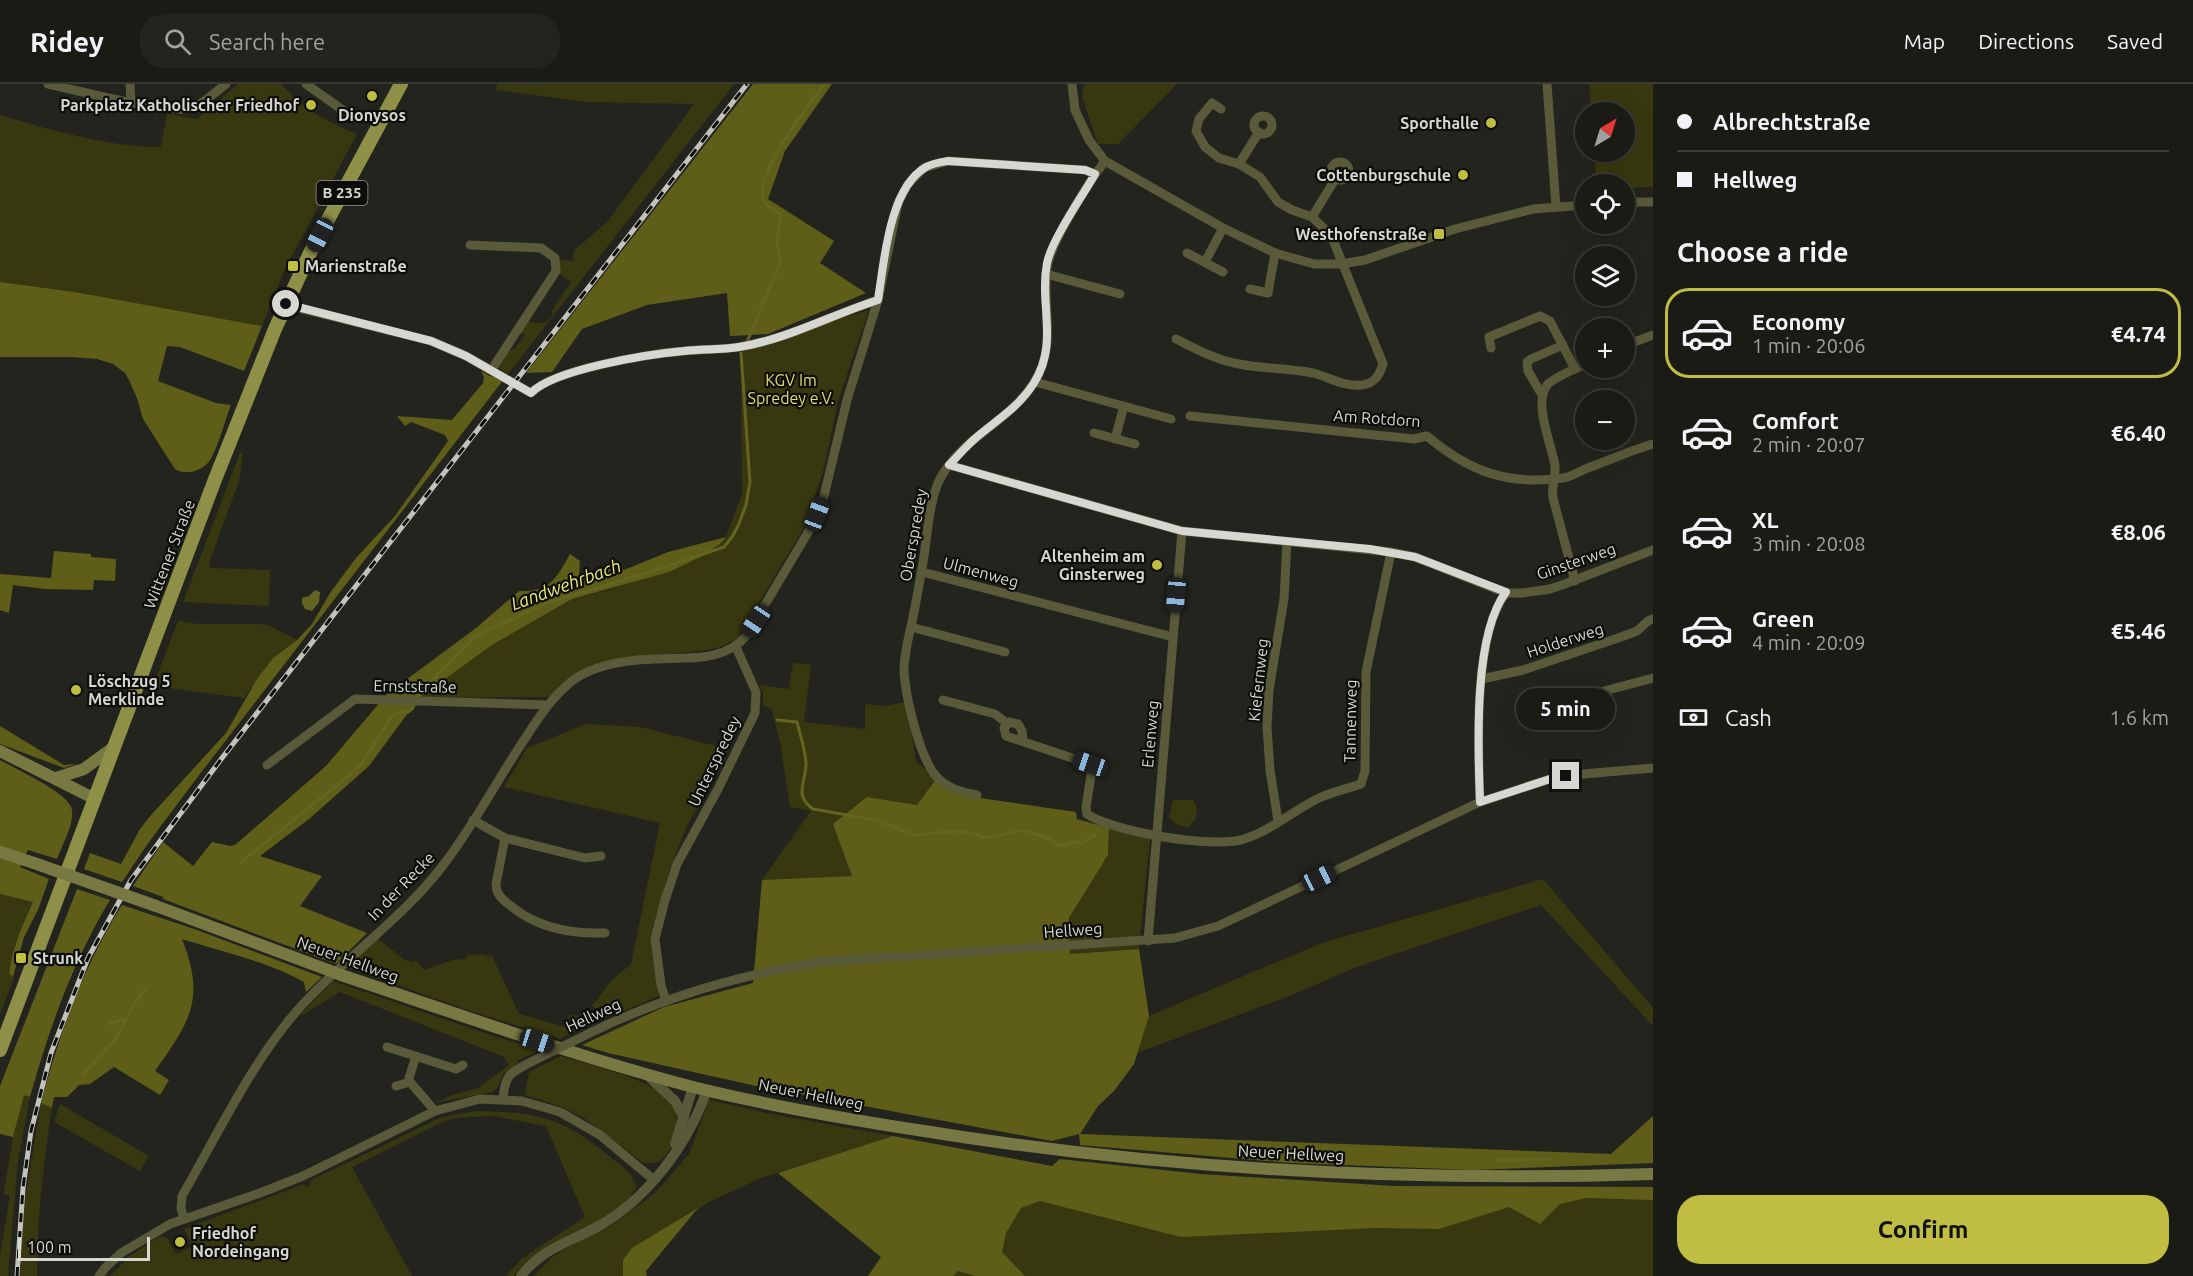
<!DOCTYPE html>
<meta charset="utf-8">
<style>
:root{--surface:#1b1b16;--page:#24241f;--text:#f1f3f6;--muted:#a0a1a1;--line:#393935;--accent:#bfbe42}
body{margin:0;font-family:Ubuntu,sans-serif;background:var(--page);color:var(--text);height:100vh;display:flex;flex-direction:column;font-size:22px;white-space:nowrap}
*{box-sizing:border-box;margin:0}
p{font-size:20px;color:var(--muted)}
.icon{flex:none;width:33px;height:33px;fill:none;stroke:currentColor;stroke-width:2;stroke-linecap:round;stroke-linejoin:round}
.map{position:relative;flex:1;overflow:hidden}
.panel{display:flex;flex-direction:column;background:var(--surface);width:540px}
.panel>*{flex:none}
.hud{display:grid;align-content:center;height:132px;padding:0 24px;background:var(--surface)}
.needle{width:39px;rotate:38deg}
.tools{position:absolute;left:1575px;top:18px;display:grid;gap:12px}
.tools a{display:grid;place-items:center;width:60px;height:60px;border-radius:50%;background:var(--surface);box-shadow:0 6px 24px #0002,0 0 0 2px var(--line);font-size:30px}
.scale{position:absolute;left:18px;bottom:15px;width:132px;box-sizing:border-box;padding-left:6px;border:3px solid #d7d7d2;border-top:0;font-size:16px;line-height:21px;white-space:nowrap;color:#d7d7d2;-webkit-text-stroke:4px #0d0d0a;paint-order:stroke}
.end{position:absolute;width:27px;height:27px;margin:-14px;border:8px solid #d7d7d2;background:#111;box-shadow:0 0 0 3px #111}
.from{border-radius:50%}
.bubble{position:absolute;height:42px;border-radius:21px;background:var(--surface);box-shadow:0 6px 24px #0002,0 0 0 2px var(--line);font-size:20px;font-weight:700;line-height:42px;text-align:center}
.car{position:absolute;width:18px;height:36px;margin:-18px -9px;border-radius:8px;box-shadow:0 0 4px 2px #0007;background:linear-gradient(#222 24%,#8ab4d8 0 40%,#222 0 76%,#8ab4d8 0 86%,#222 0)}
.hud b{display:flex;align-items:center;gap:21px;height:57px;font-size:22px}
.hud b+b{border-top:2px solid var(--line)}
.hud i{width:15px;height:15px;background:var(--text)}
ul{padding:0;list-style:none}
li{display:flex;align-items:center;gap:18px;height:90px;margin:0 12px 9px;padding:0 12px;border:3px solid transparent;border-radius:24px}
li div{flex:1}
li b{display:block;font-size:22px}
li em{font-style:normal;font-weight:700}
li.on{border-color:var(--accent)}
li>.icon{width:54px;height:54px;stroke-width:1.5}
h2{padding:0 24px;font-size:27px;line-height:72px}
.pay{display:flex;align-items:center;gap:15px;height:66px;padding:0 24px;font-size:22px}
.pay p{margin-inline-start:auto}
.button{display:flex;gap:12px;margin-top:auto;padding:12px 24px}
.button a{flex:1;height:69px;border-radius:24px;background:var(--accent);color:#111;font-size:24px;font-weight:700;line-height:69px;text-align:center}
header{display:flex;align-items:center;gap:36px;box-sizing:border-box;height:84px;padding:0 30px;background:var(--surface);border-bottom:2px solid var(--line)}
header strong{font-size:28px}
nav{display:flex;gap:33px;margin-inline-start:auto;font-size:21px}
.search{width:420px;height:54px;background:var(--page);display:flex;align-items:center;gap:15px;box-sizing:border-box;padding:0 21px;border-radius:24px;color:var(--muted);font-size:22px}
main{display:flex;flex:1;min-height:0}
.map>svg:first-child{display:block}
</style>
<header>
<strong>Ridey</strong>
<div class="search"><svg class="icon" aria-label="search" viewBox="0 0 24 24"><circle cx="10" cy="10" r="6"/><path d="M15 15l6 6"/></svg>Search here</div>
<nav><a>Map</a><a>Directions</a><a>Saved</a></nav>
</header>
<main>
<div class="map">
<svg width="1653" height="1192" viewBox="0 0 1653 1192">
<rect width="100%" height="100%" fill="#24241e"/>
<g fill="#383810">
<path d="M238 0H281C304 26 326 37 357 50L285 185 262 242 75 208 0 198V31C48 45 108 63 159 63L161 62 167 30 197 35Z"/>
<polygon points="497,0 734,0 508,290 500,285 498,281 507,267 515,265 525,250 520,250 532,228 535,228 529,238 545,239 553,231 551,228 571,198 559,189 559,176 573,177 573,169 576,165 608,137 694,20 587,18 496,6"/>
<polygon points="1084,0 1177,0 1118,60 1098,60 1082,13"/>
<polygon points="1589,0 1653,0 1653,103 1625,104 1624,100 1597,100 1594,68 1624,68 1624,28 1591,28"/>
<path d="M869 226 838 317 824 384 805 442 737 555 720 563 702 567 621 574 600 580 549 613 419 614 492 561 572 515 612 505 700 473 720 460 726 453 742 410 741 268C784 255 825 238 869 226Z"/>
<polygon points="240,369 243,369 239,397 209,479 211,484 270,486 269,522 183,518"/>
<polygon points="178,537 199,540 260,540 270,542 297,556 273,574 244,614 153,602"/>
<polygon points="793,579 811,581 804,638 865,645 865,620 883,622 907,618 916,677 936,695 917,721 867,713 852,792 762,796 811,727 790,723 780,658 772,626 763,621 763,610 759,601 789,605"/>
<polygon points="586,640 640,643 728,665 686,744 668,790 651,859 659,912 609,933 592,922 612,896 631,880 660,739 504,703 527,664"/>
<path d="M1173 716H1193L1197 724 1195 737H1192L1190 744C1181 742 1174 741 1169 733Z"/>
<polygon points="1109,744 1150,755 1139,865 1070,870 1069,834 1108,771"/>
<polygon points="1543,795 1653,924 1653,942 1541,821 1354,884 1292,911 1137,969 1149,932 1322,859"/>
<polygon points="0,810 34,818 19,850 12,872 9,889 14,894 0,930"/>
<path d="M377 854 405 876 413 878 416 876 424 886 453 876 466 875V872L480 870 492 872 519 930 565 943 572 940 568 932C576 930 587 933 593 938L560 955 474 928 346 883Z"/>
<polygon points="333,897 487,950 540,966 517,977 518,979 503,990 499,1001 493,1008 435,1019 452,1011 478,1004 509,981 504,973 340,908 302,931 301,930"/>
<path d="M561 972C588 981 649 994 669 1015 687 1035 673 1088 642 1078L584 1034 562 1023 525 1011 529 988Z"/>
<polygon points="24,1010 30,1013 18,1077 8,1192 0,1192 0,1172 10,1112 4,1110 4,1107 13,1053"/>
<polygon points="709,1016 766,1029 893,1052 761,1094 709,1118 623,1176 623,1192 534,1192 552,1173 578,1157 610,1142 655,1109 689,1070"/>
<path d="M41 1019 52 1024C43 1080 37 1135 37 1192H20L23 1128Z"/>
<polygon points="60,1020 149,1072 140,1087 54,1038"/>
<path d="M476 1027C532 1028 561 1032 605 1069 613 1075 623 1082 630 1090 633 1094 634 1098 637 1102 614 1148 543 1148 514 1192H506L521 1175 585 1133 546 1042 493 1032 453 1034 436 1041 352 1083 412 1192H110L130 1172 160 1152 167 1154 176 1170 193 1162 184 1145 304 1100 306 1103 311 1101 309 1097 442 1033Z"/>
<polygon points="1058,1083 1402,1111 1653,1109 1653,1192 953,1192"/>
</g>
<g fill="#5e5e19">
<polygon points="753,0 832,0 785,67 768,115 834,157 820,179 866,209 768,250 730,252 727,209 647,221 582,245 552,288 526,289"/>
<path d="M0 198 75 208 262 242 244 287 180 263 167 262 158 297 216 319 231 321C225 336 218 364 210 376 203 387 186 392 175 385L143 335 137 314 129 296 125 289 113 280 97 275 71 273H0Z"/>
<polygon points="481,287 490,292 504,295 193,699 149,758 122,798 84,785 90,769 121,780 140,745 152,730 226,649 257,595 273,574 297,556 312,540 330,509 356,474 395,432 448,357 445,351 411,338 405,342 397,332 452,336 483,299 484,293"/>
<path d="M726 453 720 460 700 473 669 488 572 515 492 561 419 614 369 682 309 735 260 772 322 792 300 822 367 849 336 880 163 815V813L133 802 163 758 193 782 212 758 230 762 235 761 326 682 387 610 476 544 519 507C550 508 556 495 570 470L580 477 579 490 591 492 604 484 624 486 668 468Z"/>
<polygon points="54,467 91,470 91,473 116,475 115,497 94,496 93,506 45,505 13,501 9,529 0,526 0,490 51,494"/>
<polygon points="0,642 64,681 77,680 64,684 0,660"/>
<path d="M0 676C15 685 70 709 72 726 74 741 62 761 57 775L28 766 20 783 49 795 38 826 24 853 13 893 9 889 12 872 19 850 33 818 0 810Z"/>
<polygon points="936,695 980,714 1076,728 1077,735 1109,744 1108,771 1069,834 1070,870 1139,865 1149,932 1134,980 1114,1007 1098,1022 1080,1050 1611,1070 1653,1032 1653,1079 1473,1086 1291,1079 1080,1061 1079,1050 1052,1057 756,1002 608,969 582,961 664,923 753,899 762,796 852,792 833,740 867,713 917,721"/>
<path d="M77 805 110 816C73 877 49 945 30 1013L24 1011 13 1053 0 1050V1002Z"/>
<path d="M122 821 197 846 322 893 306 908 304 898C267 877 222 868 182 855 206 916 190 937 155 987L169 996 160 1011 114 983 90 1000 79 1001 67 1013H54L52 1024 41 1019C59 950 84 881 122 821Z"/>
<polygon points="893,1052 1052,1082 1060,1075 1201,1090 1394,1102 1653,1103 1653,1116 1586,1114 1560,1120 1540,1140 1509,1123 1439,1145 1376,1144 1181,1153 1040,1117 1021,1124 1006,1149 1002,1168 1025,1192 976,1192 958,1187 953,1192 868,1192 881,1173 778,1089"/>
<polygon points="698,1124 646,1187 647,1192 623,1192 623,1176 632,1164"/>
</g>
<polygon fill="#656522" points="315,506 320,508 319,518 312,527 305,525 302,519 302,514 309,512"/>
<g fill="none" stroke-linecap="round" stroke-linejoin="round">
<g stroke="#656522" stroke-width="3">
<path d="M747 258 778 184 780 177 777 157 781 131C776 125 766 124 763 116 755 88 808 23 824 0"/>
<path d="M777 636 797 638C800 651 806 667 806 681 805 701 794 711 813 725L876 736 914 751 957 747 974 750 986 754 1024 746 1050 755 1058 761H1064L1074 758 1081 759 1095 751"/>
<polyline points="241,778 352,689 363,678 391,633 399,628 408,628 412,625 421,608 474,553 544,520 659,485 724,463 732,453 738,442 746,421 750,398 741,269"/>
<polyline points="109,940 127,934"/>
<polyline points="84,989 116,955 135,918 145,906"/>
<polyline points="1495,1076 1550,1075"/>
</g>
<g stroke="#595a39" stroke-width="9">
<path d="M48 0C76 6 168 31 191 24 204 20 215 8 226 0"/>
<polyline points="130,0 131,18"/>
<polyline points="306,0 354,34"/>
<polyline points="1072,0 1075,26 1089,56 1105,77 1223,144 1275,169 1314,180 1341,180 1365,176 1455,145 1533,125 1586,121"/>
<polyline points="1547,0 1556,123"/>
<circle cx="1263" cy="41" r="9"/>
<circle cx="1340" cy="87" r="9"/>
<polyline points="1239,80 1259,48"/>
<polyline points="1624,118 1653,118"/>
<polyline points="1312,133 1336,94"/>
<polyline points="470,161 541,164 555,174 556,187 492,285"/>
<polyline points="1187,169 1223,188"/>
<polyline points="1205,178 1223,144"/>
<polyline points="1046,190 1120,210"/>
<polyline points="1250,205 1268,209 1275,169"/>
<path d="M286 221 431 257 466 272 531 309C554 285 650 270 684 267 702 265 721 266 739 263 788 255 831 231 878 216"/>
<path d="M1176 255C1196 265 1216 276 1239 280 1264 285 1288 284 1313 289 1329 293 1344 303 1362 301 1375 299 1379 292 1383 280L1331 151 1312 133 1292 126 1278 118 1260 93 1239 80 1219 74 1205 63 1196 47 1199 35 1212 19 1221 25"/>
<polyline points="1624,262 1653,251"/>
<polyline points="1491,264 1489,253 1540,232 1550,237 1575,285"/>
<polyline points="1035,298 1171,335"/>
<polyline points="1542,311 1528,287 1527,278 1531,275 1563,261"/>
<path d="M1190 332 1414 355 1427 352C1468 387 1508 402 1563 394 1571 393 1580 387 1588 384 1610 376 1631 366 1653 360"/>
<polyline points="1094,349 1135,360"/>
<polyline points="1115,355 1124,322"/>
<polyline points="949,381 1182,447 1391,468 1415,473 1506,509 1522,509 1550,505 1562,501 1653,466"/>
<polyline points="922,488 1173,553"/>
<path d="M1575 497 1553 414C1551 403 1556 393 1555 382 1552 361 1532 318 1548 300 1557 292 1574 285 1586 280"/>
<polyline points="911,543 1005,568"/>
<polyline points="1482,595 1523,586 1621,553 1637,547 1648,537 1653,535"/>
<polyline points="943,616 995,630 1008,640"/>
<polyline points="1603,625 1604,607 1653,594"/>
<path d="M1023 657 1022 647 1018 640 1009 638 1004 644 1006 652 1090 680 1092 685 1086 723 1087 730C1113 748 1214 765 1244 755 1270 747 1293 727 1317 715 1331 708 1347 705 1361 700L1365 687 1366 588 1391 468"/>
<polyline points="267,681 355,615 547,621"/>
<path d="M977 711C962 708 948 705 937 693 920 676 905 611 904 586 904 571 908 556 911 542 916 521 919 500 923 479 927 456 929 415 940 395 964 349 1018 336 1040 287 1055 253 1042 219 1047 184 1050 159 1089 98 1105 77"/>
<path d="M1480 718C1478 665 1473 551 1506 509"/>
<polyline points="473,736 505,754 585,774 601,772"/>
<polyline points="1278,737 1270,686 1267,643 1269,606 1284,515 1287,458"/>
<path d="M505 754 496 800C496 811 503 816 511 822 537 844 571 850 605 849"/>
<polyline points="1148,857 1182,447"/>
<polyline points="666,917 661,901 655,855 665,816 677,780 718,705 755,629 756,608 736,563"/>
<path d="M594 947C666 912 740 891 819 878L1175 854 1218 842 1480 718 1550 695 1583 690 1653 684"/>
<polyline points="387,963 456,985 463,981"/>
<polyline points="416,972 409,994 410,998 435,1027"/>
<polyline points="396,1002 410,998"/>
<path d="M503 1015C505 990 510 989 531 978"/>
<path d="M184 1135 181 1124 182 1112C218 1050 254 973 303 920 349 870 407 831 447 776 476 737 499 693 526 653 539 633 552 613 572 597 593 581 627 576 654 575 686 573 724 579 747 551L810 445 823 416 847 316 878 216 898 119 908 100 924 84 948 77 1085 86 1095 90"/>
<polyline points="99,1192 105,1184 121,1169 170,1140 260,1109 303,1092 435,1027 480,1015 522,1017 560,1028 600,1051 654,1096"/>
</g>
<g stroke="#595a39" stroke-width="10">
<polyline points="647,991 675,1017 684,1034"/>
<polyline points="675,1060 693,1003"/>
<path d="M521 1192C540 1166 569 1158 597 1143 648 1115 688 1060 707 1006"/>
</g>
<g stroke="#787842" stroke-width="12">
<polyline points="0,667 95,715"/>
<polyline points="56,694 84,685 114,663"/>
<polyline points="0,768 34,779"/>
<polyline points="156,822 328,886"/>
<path d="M341 891C458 930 574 972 693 1003 769 1022 846 1035 924 1047 1165 1086 1409 1098 1653 1090"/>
</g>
<polyline stroke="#8f9048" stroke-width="14" points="0,966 214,398 275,245 310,169 401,0"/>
<defs>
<polyline id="rail" points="17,1192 23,1104 31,1047 51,969 88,874 131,796 222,674 747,0"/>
</defs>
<use href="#rail" stroke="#c3c3be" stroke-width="5"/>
<use href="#rail" stroke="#0d0d0a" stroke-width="3" stroke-dasharray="9" stroke-linecap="butt"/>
<polyline stroke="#595a39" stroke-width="9" points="531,978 594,947"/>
<g stroke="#787842" stroke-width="12">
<polyline points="34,779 156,822"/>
<polyline points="328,886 341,891"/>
</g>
</g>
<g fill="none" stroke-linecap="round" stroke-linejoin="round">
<path stroke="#d7d7d2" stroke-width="8" d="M286 220 431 257 466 272 531 309C554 285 650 270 684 267 702 265 721 266 739 263 788 255 831 231 878 216 884 178 889 104 926 83 933 79 941 78 948 77L1085 86 1095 90C1082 113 1052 155 1047 179 1039 221 1059 259 1034 299 1019 323 998 335 978 352 967 361 958 372 949 381L1182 447 1370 465 1415 473 1506 508C1473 551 1478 665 1480 718L1550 695 1566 692"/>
</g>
<g fill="#bfbe42" stroke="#0d0d0a" stroke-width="2">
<circle cx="372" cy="12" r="6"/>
<circle cx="311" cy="21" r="6"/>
<circle cx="1491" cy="39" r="6"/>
<circle cx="1463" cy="91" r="6"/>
<rect x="1433" y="144" width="12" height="12" rx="3"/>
<rect x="287" y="176" width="12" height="12" rx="3"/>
<circle cx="1157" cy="481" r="6"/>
<circle cx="76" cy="606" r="6"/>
<rect x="15" y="868" width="12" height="12" rx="3"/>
<circle cx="180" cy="1158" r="6"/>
</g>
<g text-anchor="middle" stroke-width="4.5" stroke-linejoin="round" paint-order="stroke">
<rect fill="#0d0d0a" stroke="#9a9a96" stroke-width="1.5" x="316.5" y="97" width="51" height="24" rx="4.5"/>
<g font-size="15" font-weight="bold" fill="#d7d7d2">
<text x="342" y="114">B 235</text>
</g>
<g font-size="16" font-weight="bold" fill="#d7d7d2" stroke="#0d0d0a" text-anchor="end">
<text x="299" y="27">Parkplatz Katholischer Friedhof</text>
<text x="372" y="37" text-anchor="middle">Dionysos</text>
<text x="1479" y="45">Sporthalle</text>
<text x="1451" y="97">Cottenburgschule</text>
<text x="1427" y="156">Westhofenstraße</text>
<text x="305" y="188" text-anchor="start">Marienstraße</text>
<text x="1145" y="478">Altenheim am<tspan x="1145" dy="18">Ginsterweg</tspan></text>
<text x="88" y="603" text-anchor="start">Löschzug 5<tspan x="88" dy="18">Merklinde</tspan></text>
<text x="33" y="880" text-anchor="start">Strunk</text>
<text x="192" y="1155" text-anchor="start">Friedhof<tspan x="192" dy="18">Nordeingang</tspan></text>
</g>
<g font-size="16" fill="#dfdf69" stroke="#0d0d0a">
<text x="791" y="302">KGV Im<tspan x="791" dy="18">Spredey e.V.</tspan></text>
</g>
<g font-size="16" fill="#d7d7d2" stroke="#0d0d0a">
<text transform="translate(1377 334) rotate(4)" y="6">Am Rotdorn</text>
<text transform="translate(913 451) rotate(-80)" y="6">Oberspredey</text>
<text transform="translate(169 470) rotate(-69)" y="6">Wittener Straße</text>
<text transform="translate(1576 477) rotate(-19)" y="6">Ginsterweg</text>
<text transform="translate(981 488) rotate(15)" y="6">Ulmenweg</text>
<text transform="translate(1565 556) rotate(-18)" y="6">Holderweg</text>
<text transform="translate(1258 596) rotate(-84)" y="6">Kiefernweg</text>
<text transform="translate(415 602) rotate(1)" y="6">Ernststraße</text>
<text transform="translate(1350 637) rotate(-89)" y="6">Tannenweg</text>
<text transform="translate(1150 650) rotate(-85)" y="6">Erlenweg</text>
<text transform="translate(714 677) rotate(-64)" y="6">Unterspredey</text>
<text transform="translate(401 802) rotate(-46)" y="6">In der Recke</text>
<text transform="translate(1073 846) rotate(-4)" y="6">Hellweg</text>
<text transform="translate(348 875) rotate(20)" y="6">Neuer Hellweg</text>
<text transform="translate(593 931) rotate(-25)" y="6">Hellweg</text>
<text transform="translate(811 1010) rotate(11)" y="6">Neuer Hellweg</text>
<text transform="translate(1291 1069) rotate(3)" y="6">Neuer Hellweg</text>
</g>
<g font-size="18" font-style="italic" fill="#ebec76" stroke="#0d0d0a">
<text transform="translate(566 501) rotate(-20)" y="6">Landwehrbach</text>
</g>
</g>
</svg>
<div class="tools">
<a><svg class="needle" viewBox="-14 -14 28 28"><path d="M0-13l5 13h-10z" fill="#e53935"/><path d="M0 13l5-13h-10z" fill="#a0a1a1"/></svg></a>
<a><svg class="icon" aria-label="locate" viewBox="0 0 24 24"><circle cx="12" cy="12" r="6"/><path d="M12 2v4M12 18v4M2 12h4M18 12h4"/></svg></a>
<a><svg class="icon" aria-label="layers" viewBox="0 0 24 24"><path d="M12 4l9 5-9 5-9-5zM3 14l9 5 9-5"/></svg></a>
<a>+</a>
<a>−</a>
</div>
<div class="scale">100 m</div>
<i class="end from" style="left:286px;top:220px"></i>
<i class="end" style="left:1566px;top:692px"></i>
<div class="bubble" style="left:1516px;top:604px;width:99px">5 min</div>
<i class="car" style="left:320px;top:151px;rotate:207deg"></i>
<i class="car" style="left:817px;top:430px;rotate:21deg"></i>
<i class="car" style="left:1176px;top:511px;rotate:185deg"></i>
<i class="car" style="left:756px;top:537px;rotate:214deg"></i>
<i class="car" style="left:1090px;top:680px;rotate:289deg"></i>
<i class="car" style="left:1319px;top:794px;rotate:65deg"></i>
<i class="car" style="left:537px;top:957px;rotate:108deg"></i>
</div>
<section class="panel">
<div class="hud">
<b><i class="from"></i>Albrechtstraße</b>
<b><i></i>Hellweg</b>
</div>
<h2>Choose a ride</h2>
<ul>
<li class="on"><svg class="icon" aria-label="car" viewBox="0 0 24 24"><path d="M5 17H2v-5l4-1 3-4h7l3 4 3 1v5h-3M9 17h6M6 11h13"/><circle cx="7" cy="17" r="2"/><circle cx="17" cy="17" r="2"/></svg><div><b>Economy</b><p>1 min · 20:06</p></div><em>€4.74</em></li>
<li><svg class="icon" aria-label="car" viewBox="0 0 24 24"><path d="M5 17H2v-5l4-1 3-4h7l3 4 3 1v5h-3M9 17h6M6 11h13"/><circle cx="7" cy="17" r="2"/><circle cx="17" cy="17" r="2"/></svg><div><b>Comfort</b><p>2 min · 20:07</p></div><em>€6.40</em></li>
<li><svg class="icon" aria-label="car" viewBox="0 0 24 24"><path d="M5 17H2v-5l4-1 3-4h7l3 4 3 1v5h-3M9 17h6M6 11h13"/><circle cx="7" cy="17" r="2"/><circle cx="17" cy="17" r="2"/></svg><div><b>XL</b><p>3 min · 20:08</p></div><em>€8.06</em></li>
<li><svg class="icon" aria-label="car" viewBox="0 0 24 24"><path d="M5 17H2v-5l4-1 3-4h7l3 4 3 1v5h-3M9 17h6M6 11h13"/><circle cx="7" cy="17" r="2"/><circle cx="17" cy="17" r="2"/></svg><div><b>Green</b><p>4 min · 20:09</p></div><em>€5.46</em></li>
</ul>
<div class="pay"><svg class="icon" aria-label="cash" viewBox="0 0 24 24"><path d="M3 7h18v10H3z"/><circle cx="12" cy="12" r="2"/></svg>Cash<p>1.6 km</p></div>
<div class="button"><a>Confirm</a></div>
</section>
</main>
